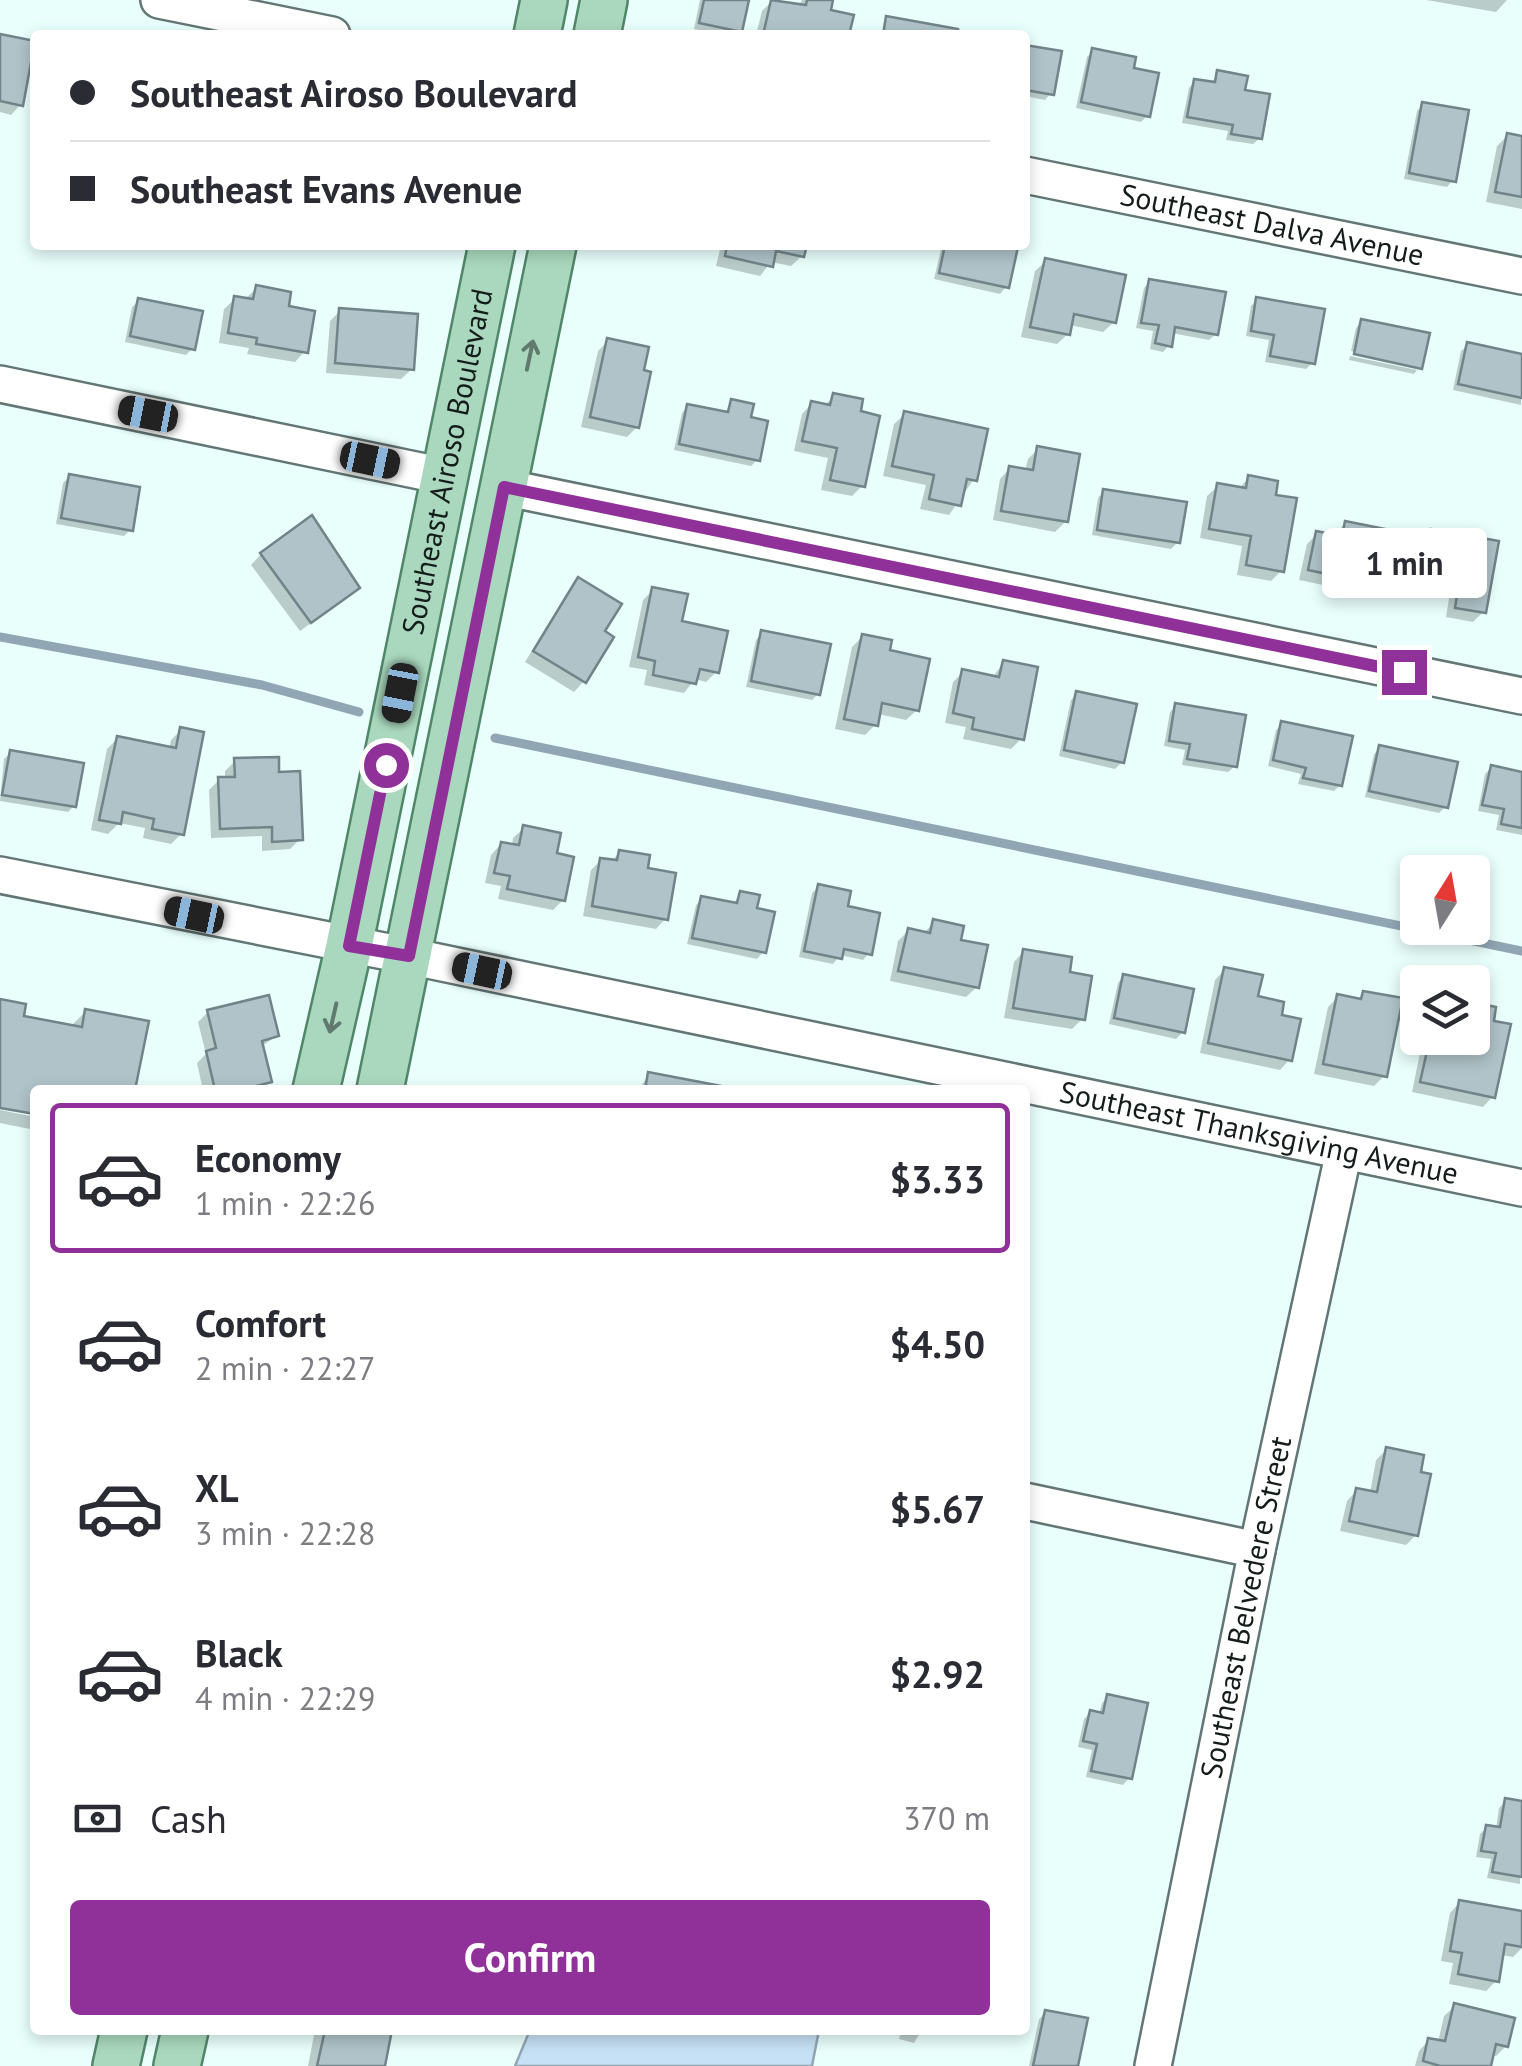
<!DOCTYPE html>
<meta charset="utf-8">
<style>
:root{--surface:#fff;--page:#f2f2f3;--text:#2b2b33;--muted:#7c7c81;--line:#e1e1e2;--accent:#90319a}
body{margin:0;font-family:"PT Sans",sans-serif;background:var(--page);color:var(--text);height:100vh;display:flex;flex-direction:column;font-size:38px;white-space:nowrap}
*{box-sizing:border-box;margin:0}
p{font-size:32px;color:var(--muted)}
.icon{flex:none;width:55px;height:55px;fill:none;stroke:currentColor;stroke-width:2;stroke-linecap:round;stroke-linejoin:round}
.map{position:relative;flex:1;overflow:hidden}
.side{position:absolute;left:30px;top:1085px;width:1000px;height:950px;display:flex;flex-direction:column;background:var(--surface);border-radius:10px;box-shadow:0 5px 15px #0003}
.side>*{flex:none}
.hud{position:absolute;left:30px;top:30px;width:1000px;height:220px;border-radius:10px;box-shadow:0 5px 15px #0003;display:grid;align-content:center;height:220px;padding:0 40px;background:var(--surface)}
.needle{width:65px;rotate:11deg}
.fabs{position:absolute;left:1400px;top:855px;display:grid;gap:20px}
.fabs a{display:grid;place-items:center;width:90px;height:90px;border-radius:10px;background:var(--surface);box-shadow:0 5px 15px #0003;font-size:50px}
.end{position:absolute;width:45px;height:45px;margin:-22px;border:12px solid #90319a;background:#fff;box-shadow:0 0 0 5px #fff}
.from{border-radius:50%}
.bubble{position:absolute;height:70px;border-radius:10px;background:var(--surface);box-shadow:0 5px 15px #0003;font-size:32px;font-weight:600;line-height:70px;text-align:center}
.car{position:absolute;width:30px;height:60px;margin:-30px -15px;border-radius:12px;box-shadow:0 0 8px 2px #0007;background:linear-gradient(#222 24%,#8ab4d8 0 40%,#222 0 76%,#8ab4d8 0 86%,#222 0)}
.hud b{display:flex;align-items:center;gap:35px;height:95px;font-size:38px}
.hud b+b{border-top:2px solid var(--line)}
.hud i{width:25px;height:25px;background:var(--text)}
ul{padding:18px 0 0;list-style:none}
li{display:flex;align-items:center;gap:30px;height:150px;margin:0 20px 15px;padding:0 20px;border:5px solid transparent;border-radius:10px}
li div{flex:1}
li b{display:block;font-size:38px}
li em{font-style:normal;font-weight:600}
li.current{border-color:var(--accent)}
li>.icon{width:90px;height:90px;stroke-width:1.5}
.pay{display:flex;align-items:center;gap:25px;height:110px;padding:0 40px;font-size:38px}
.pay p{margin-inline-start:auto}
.cta{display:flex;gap:20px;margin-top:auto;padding:20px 40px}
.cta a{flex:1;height:115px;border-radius:10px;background:var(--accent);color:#fff;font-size:40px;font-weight:600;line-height:115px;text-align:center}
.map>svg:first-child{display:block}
</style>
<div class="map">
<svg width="1522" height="2066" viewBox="0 0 1522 2066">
<rect width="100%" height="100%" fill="#e9fffc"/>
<polygon fill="#c6e1f5" stroke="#91a6b4" stroke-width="2.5" points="530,2030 819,2030 812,2066 515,2066"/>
<g fill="#0003">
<polygon points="700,0 746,0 740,30 736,35 724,35 694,29"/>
<polygon points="802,0 831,0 828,12 847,35 756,35 762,11 772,1 799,6"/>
<polygon points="1426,0 1507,0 1496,12"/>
<polygon points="0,37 21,104 11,115 0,112"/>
<polygon points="1025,47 1051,93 1045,100 1025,96"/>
<polygon points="1093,51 1131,70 1147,116 1141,122 1076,108 1087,57"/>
<polygon points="1218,73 1242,92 1260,138 1253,144 1226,140 1228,131 1182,123 1189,88 1195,81 1211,84"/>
<polygon points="1423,105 1453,180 1447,187 1404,179 1417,111"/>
<polygon points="1507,136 1522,139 1522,209 1486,202 1497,146"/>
<polygon points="721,245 804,245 802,256 791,266 771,262 760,276 716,266"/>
<polygon points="942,245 998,245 1015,249 1006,287 1000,294 934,279"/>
<polygon points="1046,261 1114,322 1103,332 1070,325 1068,334 1057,344 1021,337 1035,271"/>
<polygon points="1150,281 1216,334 1209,340 1171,333 1169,345 1163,352 1150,349 1153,331 1136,328 1144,288"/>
<polygon points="257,288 286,308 305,351 295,362 247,354 249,348 219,343 224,309 235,299 246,298"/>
<polygon points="1257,300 1313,362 1306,369 1265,362 1269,340 1246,336 1251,306"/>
<polygon points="139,301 192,349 186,355 125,342 132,307"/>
<polygon points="340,311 412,369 401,379 326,373 330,321"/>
<polygon points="1362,321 1427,335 1420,368 1351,351 1356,328"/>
<polygon points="608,341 637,427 627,437 581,427 598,351"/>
<polygon points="1468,345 1522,357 1521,405 1453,390 1461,351"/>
<polygon points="1350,356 1417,370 1414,374 1349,360"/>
<polygon points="834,396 862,486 852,496 821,490 828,458 794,451 802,414 812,403 824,406"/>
<polygon points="732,402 748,419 758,459 751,466 674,450 682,413 688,406 724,414"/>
<polygon points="905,414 974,479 949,515 920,509 926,485 883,476 894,424"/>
<polygon points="1038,449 1066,521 1055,532 993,520 1000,479 1010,468 1025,471 1028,459"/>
<polygon points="69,477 130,530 124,536 56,524 63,483"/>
<polygon points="1249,478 1273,497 1281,571 1271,581 1237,575 1242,546 1200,538 1207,496 1218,486 1238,489"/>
<polygon points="1104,491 1178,542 1171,549 1092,535 1098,498"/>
<polygon points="1345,523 1382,585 1371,595 1299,580 1307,544 1317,534 1334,537"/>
<polygon points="1432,531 1484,611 1473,622 1446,617 1450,592 1414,586 1422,541"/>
<polygon points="261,554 346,598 300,631 251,565"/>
<polygon points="579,580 601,632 584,681 574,692 525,662 569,590"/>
<polygon points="653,590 716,672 706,682 695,679 684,693 644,685 647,670 629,667 643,600"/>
<polygon points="762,633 818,694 812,700 746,687 756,640"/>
<polygon points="863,636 887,652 917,710 906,720 878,714 875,725 865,735 835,729 852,647"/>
<polygon points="1004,662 1022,738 1011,749 963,739 966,727 945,723 953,682 963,672 992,678"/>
<polygon points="1077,694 1122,762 1115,769 1059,756 1071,700"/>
<polygon points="1176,706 1235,766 1228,772 1182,765 1185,750 1164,746 1170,712"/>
<polygon points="1282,724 1340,785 1334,791 1298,784 1301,774 1268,766 1276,730"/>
<polygon points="181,730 181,834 171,844 143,838 145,828 119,823 108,834 91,830 107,749 118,738 169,749 171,740"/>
<polygon points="1380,748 1446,806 1439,813 1365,797 1374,754"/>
<polygon points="10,753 74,806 68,812 0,801 4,759"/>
<polygon points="235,761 277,775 300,839 290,849 262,851 262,836 211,838 209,790 219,780 225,780 225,771"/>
<polygon points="1491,768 1522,774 1522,835 1496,830 1499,815 1478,811 1485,774"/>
<polygon points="524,828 554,855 563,900 553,910 498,899 501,886 485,883 491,855 501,844 512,846 513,838"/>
<polygon points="619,853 666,918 656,929 583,916 591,870 601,860 611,862"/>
<polygon points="819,887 845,908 869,953 863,960 840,955 833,964 799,957 812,893"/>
<polygon points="740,893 763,952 757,959 687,944 696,905 702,899 733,905"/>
<polygon points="934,922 958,941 977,987 966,997 890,981 898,941 908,931 924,933"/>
<polygon points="1024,951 1067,974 1082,1019 1072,1029 1004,1018 1014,962"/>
<polygon points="1225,969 1279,1017 1290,1059 1280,1070 1200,1053 1215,980"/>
<polygon points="1124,976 1183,1032 1176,1039 1109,1024 1118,983"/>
<polygon points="1364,993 1384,1076 1374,1086 1314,1074 1328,1007 1338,997 1357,1001"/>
<polygon points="0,1002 21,1018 72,1025 86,1011 133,1090 35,1090 35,1112 0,1105"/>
<polygon points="208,1012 276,1036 261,1047 269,1082 260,1090 203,1090 197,1063 206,1054 198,1022"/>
<polygon points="1423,1038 1472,1038 1493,1096 1483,1107 1412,1092"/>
<polygon points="649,1075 728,1090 638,1090"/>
<polygon points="0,1110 35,1117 35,1130 0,1123"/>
<polygon points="1387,1449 1416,1535 1406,1545 1340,1531 1347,1501 1357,1490 1370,1493 1376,1460"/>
<polygon points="1108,1697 1129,1778 1123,1785 1086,1777 1092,1750 1078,1747 1084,1719 1090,1713 1099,1715 1102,1703"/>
<polygon points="1506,1801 1522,1804 1520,1884 1487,1878 1491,1859 1476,1857 1480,1834 1487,1827 1496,1829 1499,1808"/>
<polygon points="1460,1902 1522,1913 1522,1948 1513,1957 1501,1955 1496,1981 1486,1991 1449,1984 1453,1963 1441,1961 1450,1913"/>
<polygon points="1455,2006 1506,2046 1496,2056 1491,2055 1489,2066 1415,2066 1419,2051 1429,2040 1438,2042 1444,2016"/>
<polygon points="1045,2013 1076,2066 1029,2066 1039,2019"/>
<polygon points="315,2030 390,2030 383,2066 308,2066"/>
<polygon points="901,2030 922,2030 914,2043 899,2039"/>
</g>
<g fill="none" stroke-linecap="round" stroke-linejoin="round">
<g stroke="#91a6b4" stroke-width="9">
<polyline points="0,637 262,685 359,712"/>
<polyline points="495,738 1522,951"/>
</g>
</g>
<g fill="#afc3c8" stroke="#718489" stroke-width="2.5">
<polygon points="704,0 749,0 742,32 699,23"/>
<polygon points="771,0 806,5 807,0 833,0 831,10 854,15 849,35 763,35"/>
<polygon points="886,16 958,29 957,35 883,35"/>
<polygon points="0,34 35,41 23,106 0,101"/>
<polygon points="1025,45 1062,51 1054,95 1025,90"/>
<polygon points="1092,48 1136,57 1134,68 1159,73 1150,117 1081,102"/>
<polygon points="1217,70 1248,76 1245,90 1270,94 1262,139 1231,134 1233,125 1187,117 1194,79 1215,82"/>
<polygon points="1422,102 1469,110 1456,182 1409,173"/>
<polygon points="1507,133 1522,136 1522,197 1495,192"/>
<polygon points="727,245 807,245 804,257 776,251 773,267 725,256"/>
<polygon points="945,245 1018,247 1009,288 939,273"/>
<polygon points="1045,258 1126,275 1116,323 1074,314 1070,335 1030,327"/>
<polygon points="1149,279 1226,292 1218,335 1175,327 1172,347 1155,343 1159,325 1141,323"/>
<polygon points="256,285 291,292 289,306 315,311 308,353 256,344 257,338 228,333 234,296 253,299"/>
<polygon points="1256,297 1325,309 1315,364 1270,356 1274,335 1251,331"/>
<polygon points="138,298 203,311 195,350 130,336"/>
<polygon points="339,308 418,314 414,370 335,363"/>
<polygon points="1361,319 1430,333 1422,369 1354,354"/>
<polygon points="607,338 649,347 644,370 651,372 639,428 590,417"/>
<polygon points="1467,342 1522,354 1522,398 1458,384"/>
<polygon points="833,393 863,399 861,411 880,416 865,487 830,480 837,448 802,441 811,401 830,405"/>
<polygon points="731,399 754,404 751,417 768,421 760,461 679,444 687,404 728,412"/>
<polygon points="904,411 988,429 977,481 967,479 961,506 929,499 934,475 892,466"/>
<polygon points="1037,446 1080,454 1068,522 1001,511 1009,466 1033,470"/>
<polygon points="69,474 140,487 133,531 61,518"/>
<polygon points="1248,475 1278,481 1276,495 1297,498 1284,572 1246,565 1251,536 1209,529 1217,483 1246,488"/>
<polygon points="1103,489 1187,502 1180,543 1097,530"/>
<polygon points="312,515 360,588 311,623 260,553"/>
<polygon points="1345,521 1395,531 1384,586 1308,570 1316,531 1342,536"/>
<polygon points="1431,529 1499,541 1486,613 1455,608 1459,583 1423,577"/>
<polygon points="578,577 622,604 605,631 614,637 586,683 533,651"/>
<polygon points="652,587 688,594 682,621 728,631 719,673 700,669 696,684 653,675 655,661 638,657"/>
<polygon points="761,630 831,644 820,695 751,681"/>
<polygon points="862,634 892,640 890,650 930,659 919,711 882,703 878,726 844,719"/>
<polygon points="1003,660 1038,667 1024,740 972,729 974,718 953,713 962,669 999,677"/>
<polygon points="1076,691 1137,704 1124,763 1064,750"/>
<polygon points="1175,703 1246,715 1237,767 1187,759 1190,744 1169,741"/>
<polygon points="1281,721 1353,736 1342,786 1303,778 1306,768 1273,760"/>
<polygon points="180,727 204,732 184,835 152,829 154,819 123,812 121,824 99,820 117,736 176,748"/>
<polygon points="1379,745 1458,762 1448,808 1369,791"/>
<polygon points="10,750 84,763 76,807 2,795"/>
<polygon points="279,757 279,772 300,771 303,840 272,842 272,827 220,829 218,777 235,777 234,758"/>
<polygon points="1491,765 1522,772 1522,828 1501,824 1504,809 1482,805"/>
<polygon points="523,825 561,833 557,853 574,857 565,901 507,889 510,876 494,873 501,842 519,845"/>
<polygon points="619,850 650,855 648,868 676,873 668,920 592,906 600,858 617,860"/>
<polygon points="818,884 851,891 848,906 880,913 872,955 844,949 842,959 804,951"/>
<polygon points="740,891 760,895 757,908 775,912 766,953 692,938 701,896 737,903"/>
<polygon points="933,919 964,926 961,940 988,945 979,988 898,971 908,928 930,933"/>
<polygon points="1023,949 1072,957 1070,972 1092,976 1085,1020 1013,1008"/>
<polygon points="1224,967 1263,975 1258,996 1284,1002 1282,1015 1301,1019 1292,1061 1208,1043"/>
<polygon points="1123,974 1194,989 1185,1033 1114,1018"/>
<polygon points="1363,991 1403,998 1387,1077 1323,1064 1337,994 1361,999"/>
<polygon points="269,995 279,1036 262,1041 272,1082 240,1090 215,1090 206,1051 216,1048 207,1010"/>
<polygon points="0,999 26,1004 24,1016 82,1027 85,1009 149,1021 135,1090 35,1090 35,1114 0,1108"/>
<polygon points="1472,1002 1496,1007 1494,1021 1511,1024 1495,1098 1420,1082 1430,1038 1472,1038"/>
<polygon points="648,1072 742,1090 645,1090"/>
<polygon points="1386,1447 1424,1455 1421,1472 1431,1474 1418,1536 1349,1521 1356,1488 1377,1492"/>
<polygon points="1107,1694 1148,1703 1132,1779 1091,1771 1097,1744 1083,1741 1090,1710 1103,1713"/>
<polygon points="1505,1798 1522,1801 1522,1877 1492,1872 1496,1853 1481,1851 1486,1825 1500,1827"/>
<polygon points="1459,1900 1522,1911 1522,1947 1505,1944 1499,1982 1458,1974 1462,1953 1450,1951"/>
<polygon points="1454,2003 1515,2018 1508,2047 1496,2044 1491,2066 1440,2066 1423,2061 1428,2038 1445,2041"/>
<polygon points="1045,2010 1088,2018 1078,2066 1033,2066"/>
<polygon points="325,2030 392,2030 385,2066 317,2066"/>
</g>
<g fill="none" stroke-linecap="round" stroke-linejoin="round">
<defs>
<g id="minor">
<polyline points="159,0 332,35"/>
<path id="s1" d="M1025 175 1522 276"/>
<polyline points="0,384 444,476"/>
<polyline points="503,487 1522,696"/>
<path id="s2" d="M0 875 409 956 1522 1188"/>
<polyline points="1025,1501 1257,1550"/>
<path id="s3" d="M1153 2066 1257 1550 1344 1151"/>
</g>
<g id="major">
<polyline points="537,35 544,0"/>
<polyline points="597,35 604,0"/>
<path id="s4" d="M316 1090 349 946 492 245"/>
<polyline points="380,1090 553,245"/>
<polyline points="116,2066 124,2030"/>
<polyline points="177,2066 185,2030"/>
</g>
</defs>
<use href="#minor" stroke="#627673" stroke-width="40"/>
<use href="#major" stroke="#518669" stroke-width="50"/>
<use href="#minor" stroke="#fff" stroke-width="35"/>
<use href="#major" stroke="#aad8be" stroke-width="45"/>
</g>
<defs><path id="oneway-shaft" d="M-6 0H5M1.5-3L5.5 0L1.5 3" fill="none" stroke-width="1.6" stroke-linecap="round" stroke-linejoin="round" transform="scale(2.5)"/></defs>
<g stroke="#607a6d">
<use href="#oneway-shaft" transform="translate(530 355) rotate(-78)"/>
<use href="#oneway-shaft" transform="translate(333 1018) rotate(103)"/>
</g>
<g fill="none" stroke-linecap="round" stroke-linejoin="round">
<polyline stroke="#90319a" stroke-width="12" points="386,765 349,946 409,956 504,487 1404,672"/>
</g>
<g text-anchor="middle" stroke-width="10" stroke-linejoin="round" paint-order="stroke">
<g font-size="30" fill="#151d1c" stroke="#fff">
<text dy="10" stroke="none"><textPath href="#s1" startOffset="252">Southeast Dalva Avenue</textPath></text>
<text dy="10" stroke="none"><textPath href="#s4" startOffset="642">Southeast Airoso Boulevard</textPath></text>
<text dy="10" stroke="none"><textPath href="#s2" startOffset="1285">Southeast Thanksgiving Avenue</textPath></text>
<text dy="10" stroke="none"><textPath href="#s3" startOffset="468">Southeast Belvedere Street</textPath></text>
</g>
</g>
</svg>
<div class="fabs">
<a><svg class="needle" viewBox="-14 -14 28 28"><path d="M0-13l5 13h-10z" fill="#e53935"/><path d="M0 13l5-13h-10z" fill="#7c7c81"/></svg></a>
<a><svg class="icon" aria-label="layers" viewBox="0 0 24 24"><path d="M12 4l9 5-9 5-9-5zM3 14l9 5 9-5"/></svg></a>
</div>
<i class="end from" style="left:386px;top:765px"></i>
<i class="end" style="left:1404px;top:672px"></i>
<div class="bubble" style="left:1322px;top:528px;width:165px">1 min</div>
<i class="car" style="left:148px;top:414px;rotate:281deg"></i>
<i class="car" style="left:370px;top:460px;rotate:102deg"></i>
<i class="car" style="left:400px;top:693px;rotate:191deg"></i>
<i class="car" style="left:194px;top:915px;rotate:282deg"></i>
<i class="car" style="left:482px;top:971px;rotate:282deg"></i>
<div class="hud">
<b><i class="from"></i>Southeast Airoso Boulevard</b>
<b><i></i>Southeast Evans Avenue</b>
</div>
<section class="side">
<ul>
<li class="current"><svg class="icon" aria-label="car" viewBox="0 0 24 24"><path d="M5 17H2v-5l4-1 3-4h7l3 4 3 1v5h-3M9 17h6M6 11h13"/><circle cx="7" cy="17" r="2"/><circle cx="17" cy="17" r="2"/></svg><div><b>Economy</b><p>1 min · 22:26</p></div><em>$3.33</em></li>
<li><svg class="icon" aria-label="car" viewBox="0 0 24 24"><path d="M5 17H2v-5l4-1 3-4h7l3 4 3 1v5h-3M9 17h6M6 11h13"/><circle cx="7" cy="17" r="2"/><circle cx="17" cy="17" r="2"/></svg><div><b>Comfort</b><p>2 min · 22:27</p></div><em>$4.50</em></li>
<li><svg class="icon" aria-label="car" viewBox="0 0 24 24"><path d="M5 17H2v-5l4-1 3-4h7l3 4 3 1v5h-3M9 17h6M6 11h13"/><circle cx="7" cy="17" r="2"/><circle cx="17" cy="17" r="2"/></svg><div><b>XL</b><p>3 min · 22:28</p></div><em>$5.67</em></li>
<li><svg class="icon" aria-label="car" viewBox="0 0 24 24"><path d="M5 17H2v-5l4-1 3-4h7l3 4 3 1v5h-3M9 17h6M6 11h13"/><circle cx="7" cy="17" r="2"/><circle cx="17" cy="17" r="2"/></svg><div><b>Black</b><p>4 min · 22:29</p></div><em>$2.92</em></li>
</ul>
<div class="pay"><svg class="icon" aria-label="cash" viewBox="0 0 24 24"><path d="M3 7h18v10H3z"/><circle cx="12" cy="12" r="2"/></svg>Cash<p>370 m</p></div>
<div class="cta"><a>Confirm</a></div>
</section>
</div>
